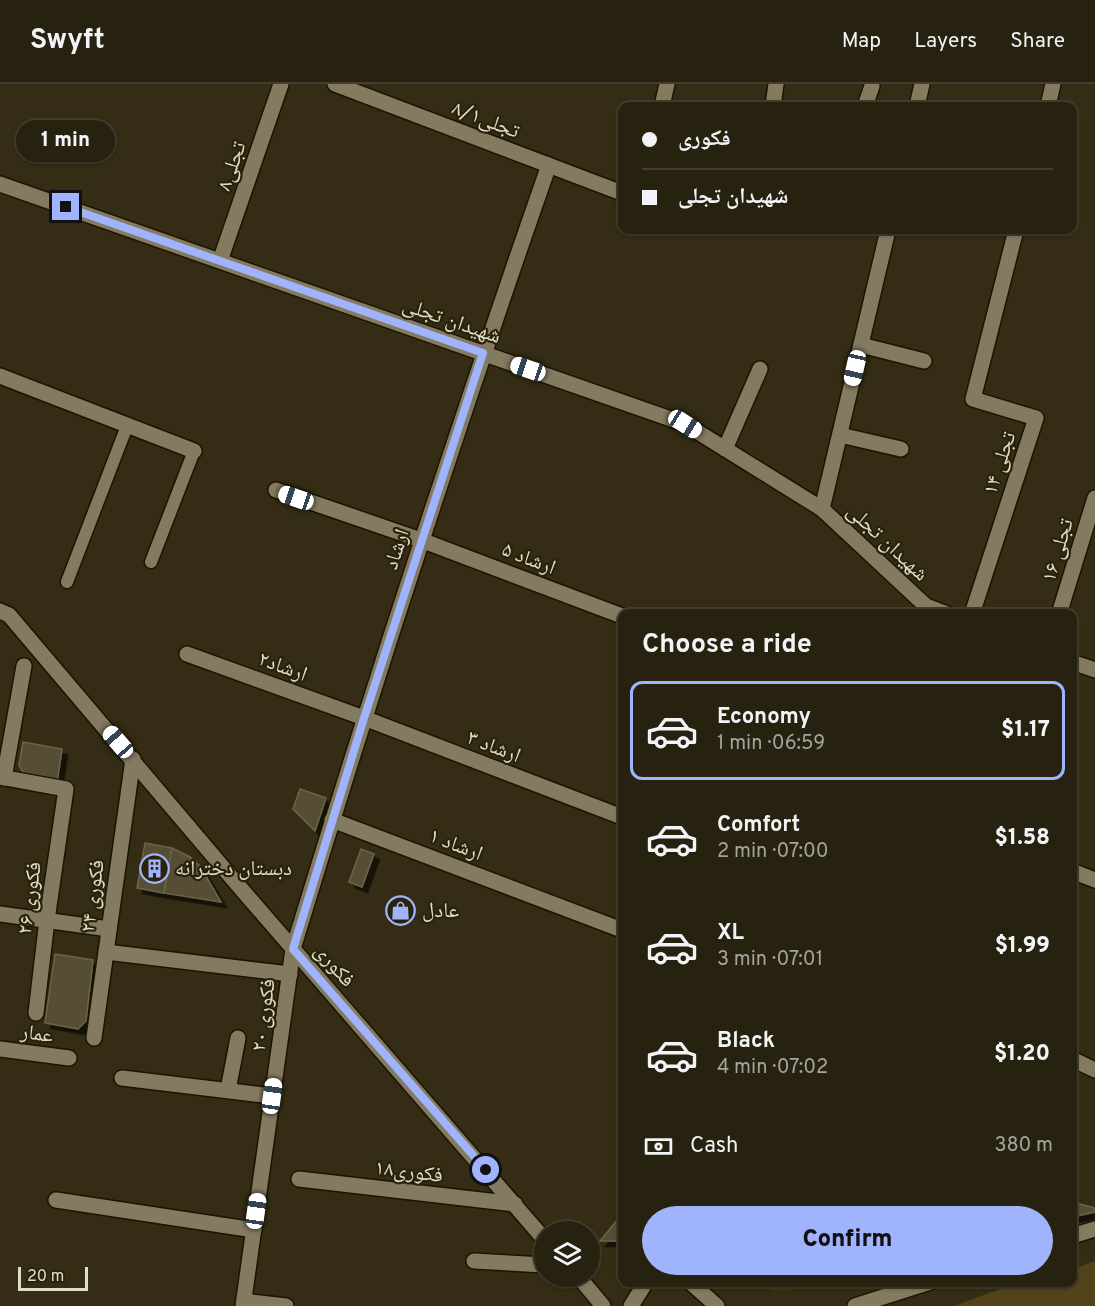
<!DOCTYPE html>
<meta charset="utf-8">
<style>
:root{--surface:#27210f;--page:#332e1d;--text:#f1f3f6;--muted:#a4a39e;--line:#433e2f;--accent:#a0b3fd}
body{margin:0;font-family:Overpass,"Noto Naskh Arabic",sans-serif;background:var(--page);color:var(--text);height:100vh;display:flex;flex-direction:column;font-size:22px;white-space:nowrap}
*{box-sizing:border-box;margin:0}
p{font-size:20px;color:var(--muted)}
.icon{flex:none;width:33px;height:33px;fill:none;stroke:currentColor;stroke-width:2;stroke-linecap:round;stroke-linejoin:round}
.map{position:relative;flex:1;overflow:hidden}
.drawer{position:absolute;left:618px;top:525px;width:459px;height:678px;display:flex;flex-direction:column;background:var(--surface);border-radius:12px;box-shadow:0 2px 4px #0004,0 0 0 2px var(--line)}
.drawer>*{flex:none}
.banner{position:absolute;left:618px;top:18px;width:459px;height:132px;border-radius:12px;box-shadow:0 2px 4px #0004,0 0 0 2px var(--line);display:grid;align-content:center;height:132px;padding:0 24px;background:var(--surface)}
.fabs{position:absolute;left:534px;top:1137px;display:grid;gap:12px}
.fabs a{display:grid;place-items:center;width:66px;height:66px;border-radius:50%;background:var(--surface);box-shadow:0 2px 4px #0004,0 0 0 2px var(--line);font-size:30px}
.scale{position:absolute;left:18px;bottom:15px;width:70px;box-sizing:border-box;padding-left:6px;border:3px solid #e0dccd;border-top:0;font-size:16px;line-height:21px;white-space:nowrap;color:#e0dccd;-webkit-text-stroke:4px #2a230a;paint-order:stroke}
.end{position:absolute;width:27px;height:27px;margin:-14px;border:8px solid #a0b3fd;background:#111;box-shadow:0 0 0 3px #111}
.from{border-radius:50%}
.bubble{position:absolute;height:42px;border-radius:21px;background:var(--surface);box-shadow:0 2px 4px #0004,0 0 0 2px var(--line);font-size:20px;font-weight:800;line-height:42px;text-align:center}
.car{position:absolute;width:18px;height:36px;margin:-18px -9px;border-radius:8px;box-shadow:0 0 4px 2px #0007;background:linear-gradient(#fff 24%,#345 0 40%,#fff 0 76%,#345 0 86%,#fff 0)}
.banner b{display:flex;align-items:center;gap:21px;height:57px;font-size:22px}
.banner b+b{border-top:2px solid var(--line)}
.banner i{width:15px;height:15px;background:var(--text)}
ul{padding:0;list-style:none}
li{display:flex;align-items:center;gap:18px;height:99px;margin:0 12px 9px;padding:0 12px;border:3px solid transparent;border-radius:12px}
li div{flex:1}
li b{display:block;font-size:22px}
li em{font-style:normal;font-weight:800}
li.current{border-color:var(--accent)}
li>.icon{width:54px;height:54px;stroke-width:1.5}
h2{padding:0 24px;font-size:27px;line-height:72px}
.pay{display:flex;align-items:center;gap:15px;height:66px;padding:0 24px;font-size:22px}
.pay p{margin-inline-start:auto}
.primary-button{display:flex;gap:12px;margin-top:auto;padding:12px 24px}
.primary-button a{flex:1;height:69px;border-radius:36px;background:var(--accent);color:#111;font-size:24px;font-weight:800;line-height:69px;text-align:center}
header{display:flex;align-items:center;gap:36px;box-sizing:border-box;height:84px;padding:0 30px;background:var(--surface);border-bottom:2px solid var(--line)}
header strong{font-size:28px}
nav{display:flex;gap:33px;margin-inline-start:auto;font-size:21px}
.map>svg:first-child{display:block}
</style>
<header>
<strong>Swyft</strong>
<nav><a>Map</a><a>Layers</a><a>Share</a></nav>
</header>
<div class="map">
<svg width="1095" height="1222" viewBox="0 0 1095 1222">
<defs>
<filter id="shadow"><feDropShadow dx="5.5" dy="5.5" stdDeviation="0" flood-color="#0009"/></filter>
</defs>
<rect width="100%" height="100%" fill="#342c14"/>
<polygon fill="#403616" points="756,1199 819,1199 786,1207 774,1207"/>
<polygon fill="#51441a" points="1095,1177 1095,1222 954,1222 1000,1205 1027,1199 1072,1198 1073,1185"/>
<g fill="#564e35" stroke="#6c634a" stroke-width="1.5" filter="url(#shadow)">
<polygon points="23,658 62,665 57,699 27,696 19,681"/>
<polygon points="300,705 326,714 315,747 293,725"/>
<polygon points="145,759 172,764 164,809 137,804"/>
<polygon points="172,764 190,773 200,782 221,818 164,809"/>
<polygon points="361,765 374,770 362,803 349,798"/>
<polygon points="55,870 93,876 86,937 78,945 45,939"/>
<polygon points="1072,1118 1095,1124 1095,1128 1072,1133"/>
<polygon points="622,1130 622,1157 600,1157"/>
</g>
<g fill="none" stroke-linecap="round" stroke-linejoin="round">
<defs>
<g id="service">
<polyline points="151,478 194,367"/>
<polyline points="67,498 127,342"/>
</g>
<g id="minor">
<polyline points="335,0 622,109"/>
<polyline points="662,22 667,0"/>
<polyline points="773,22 776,0"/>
<polyline points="865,22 872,2"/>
<polyline points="917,22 922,0"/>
<polyline points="1048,22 1053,0"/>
<polyline points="220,177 281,0"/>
<polyline points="861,261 924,277"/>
<polyline points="0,292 194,367"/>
<polyline points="840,351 901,365"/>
<polyline points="725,365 760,285"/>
<polyline points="276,406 421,456 622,532"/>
<polyline points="822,425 888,146"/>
<polyline points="926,522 947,530"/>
<polyline points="972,530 1036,334 973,315 1016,146"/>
<polyline points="1059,530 1095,414"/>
<polyline points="187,570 364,634 622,733"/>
<polyline points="1072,578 1095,586"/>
<polyline points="0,693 66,705 47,836 36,929"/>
<polyline points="4,694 24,582"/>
<polyline points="332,736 622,846"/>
<polyline points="1072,787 1095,796"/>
<polyline points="0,830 109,845"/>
<polyline points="106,868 290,890"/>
<polyline points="94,954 133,675"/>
<polyline points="0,965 69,974"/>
<polyline points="1072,975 1095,986"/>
<polyline points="122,994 272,1012"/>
<polyline points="228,1006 238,954"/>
<polyline points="299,1095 515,1120"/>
<polyline points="56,1116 254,1146"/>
<polyline points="474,1177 544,1181"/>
<polyline points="244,1217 286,1222"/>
<polyline points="243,1222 293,865"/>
</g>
<g id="tertiary">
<polyline points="0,100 685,340 822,425 926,522 923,530"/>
<polyline points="0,527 9,531 237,800 544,1155"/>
<path d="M293 865C373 602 458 341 549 81"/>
<polyline points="1072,1152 1095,1145"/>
<polyline points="578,1192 603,1222"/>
<polyline points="690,1198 717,1222"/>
<polyline points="631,1222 646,1198"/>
<polyline points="855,1222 930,1198"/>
</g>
</defs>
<use href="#service" stroke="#1c1400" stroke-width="15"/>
<use href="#minor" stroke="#1c1400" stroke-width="18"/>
<use href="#tertiary" stroke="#1c1400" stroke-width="18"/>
<use href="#service" stroke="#837a60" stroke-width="12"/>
<use href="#minor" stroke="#837a60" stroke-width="15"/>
<use href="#tertiary" stroke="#837a60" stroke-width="15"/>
</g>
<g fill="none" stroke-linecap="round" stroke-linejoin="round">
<polyline stroke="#a0b3fd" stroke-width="8" points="66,123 483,269 364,634 293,865 486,1086"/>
</g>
<defs>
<symbol id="building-ring" viewBox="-11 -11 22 22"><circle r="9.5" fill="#2a230a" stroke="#a0b3fd" stroke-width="1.5"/><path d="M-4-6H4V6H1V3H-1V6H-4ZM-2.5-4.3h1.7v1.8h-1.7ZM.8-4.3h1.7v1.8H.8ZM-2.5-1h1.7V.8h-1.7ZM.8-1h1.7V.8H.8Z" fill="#a0b3fd"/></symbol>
<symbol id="shop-ring" viewBox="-11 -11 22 22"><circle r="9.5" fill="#2a230a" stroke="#a0b3fd" stroke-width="1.5"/><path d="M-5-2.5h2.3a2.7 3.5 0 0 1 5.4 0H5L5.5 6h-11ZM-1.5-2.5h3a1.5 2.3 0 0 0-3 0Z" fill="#a0b3fd"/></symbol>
</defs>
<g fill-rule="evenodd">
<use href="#building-ring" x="138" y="768" width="33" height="33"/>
<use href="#shop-ring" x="384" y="810" width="33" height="33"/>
</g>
<g text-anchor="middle" stroke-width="4.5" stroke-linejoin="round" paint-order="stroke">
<g font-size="21" fill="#e0dccd" stroke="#2a230a">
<text transform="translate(486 35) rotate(21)" y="7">تجلی۸/۱</text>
<text transform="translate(231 82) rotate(-71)" y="7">تجلی۸</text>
<text transform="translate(452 236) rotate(19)" y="7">شهیدان تجلی</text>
<text transform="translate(999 379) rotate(-72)" y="7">تجلی ۱۴</text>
<text transform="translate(888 458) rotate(43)" y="7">شهیدان تجلی</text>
<text transform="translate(396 465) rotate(-72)" y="7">ارشاد</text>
<text transform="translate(1057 466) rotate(-73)" y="7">۱۶ تجلی</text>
<text transform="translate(529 474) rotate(21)" y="7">۵ ارشاد</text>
<text transform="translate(283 582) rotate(20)" y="7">۲ارشاد</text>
<text transform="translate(494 662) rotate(21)" y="7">۳ ارشاد</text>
<text transform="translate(456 760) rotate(21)" y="7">۱ ارشاد</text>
<text transform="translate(92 812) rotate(-82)" y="7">فکوری ۲۴</text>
<text transform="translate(29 814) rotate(-82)" y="7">فکوری ۲۶</text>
<text transform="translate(335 881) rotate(49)" y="7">فکوری</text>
<text transform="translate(263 931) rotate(-82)" y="7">فکوری ۲۰</text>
<text transform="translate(37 949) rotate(8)" y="7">عمار</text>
<text transform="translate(409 1087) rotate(7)" y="7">فکوری۱۸</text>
</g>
<g font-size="21" fill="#e0dccd" stroke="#2a230a" text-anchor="start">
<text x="175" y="791">دبستان دخترانه</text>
<text x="422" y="833">عادل</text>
</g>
</g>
</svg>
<div class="fabs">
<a><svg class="icon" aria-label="layers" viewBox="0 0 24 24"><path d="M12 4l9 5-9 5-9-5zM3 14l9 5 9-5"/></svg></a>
</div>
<div class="scale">20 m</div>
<i class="end from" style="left:486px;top:1086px"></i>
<i class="end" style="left:66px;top:123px"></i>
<div class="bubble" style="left:16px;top:36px;width:99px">1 min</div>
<i class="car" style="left:855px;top:284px;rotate:193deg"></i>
<i class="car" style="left:528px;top:285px;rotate:289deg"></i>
<i class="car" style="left:685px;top:340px;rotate:122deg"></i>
<i class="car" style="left:296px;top:414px;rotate:289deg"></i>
<i class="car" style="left:118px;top:658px;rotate:319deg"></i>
<i class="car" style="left:272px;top:1012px;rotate:8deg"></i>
<i class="car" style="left:256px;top:1127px;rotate:8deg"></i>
<div class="banner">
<b><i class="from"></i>فکوری</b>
<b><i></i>شهیدان تجلی</b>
</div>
<section class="drawer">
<h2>Choose a ride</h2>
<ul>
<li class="current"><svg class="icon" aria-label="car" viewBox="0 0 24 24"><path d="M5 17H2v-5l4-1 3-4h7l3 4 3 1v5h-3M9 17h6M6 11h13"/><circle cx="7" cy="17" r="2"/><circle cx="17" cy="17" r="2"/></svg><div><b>Economy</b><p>1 min · 06:59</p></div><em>$1.17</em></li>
<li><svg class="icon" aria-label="car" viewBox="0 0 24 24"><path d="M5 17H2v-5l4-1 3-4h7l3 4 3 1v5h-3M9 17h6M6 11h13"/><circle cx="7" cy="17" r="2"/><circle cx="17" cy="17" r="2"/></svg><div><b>Comfort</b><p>2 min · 07:00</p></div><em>$1.58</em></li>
<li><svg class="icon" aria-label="car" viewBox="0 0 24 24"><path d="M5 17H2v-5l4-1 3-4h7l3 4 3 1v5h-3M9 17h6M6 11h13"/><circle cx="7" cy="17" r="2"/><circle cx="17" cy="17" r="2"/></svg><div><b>XL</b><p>3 min · 07:01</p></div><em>$1.99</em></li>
<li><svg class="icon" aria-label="car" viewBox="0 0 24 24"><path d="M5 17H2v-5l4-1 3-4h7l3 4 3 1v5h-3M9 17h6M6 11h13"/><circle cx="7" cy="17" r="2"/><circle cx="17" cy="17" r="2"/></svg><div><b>Black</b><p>4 min · 07:02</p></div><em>$1.20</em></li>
</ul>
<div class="pay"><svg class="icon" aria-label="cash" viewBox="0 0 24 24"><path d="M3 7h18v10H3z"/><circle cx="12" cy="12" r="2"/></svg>Cash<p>380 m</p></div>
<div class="primary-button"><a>Confirm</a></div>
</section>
</div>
